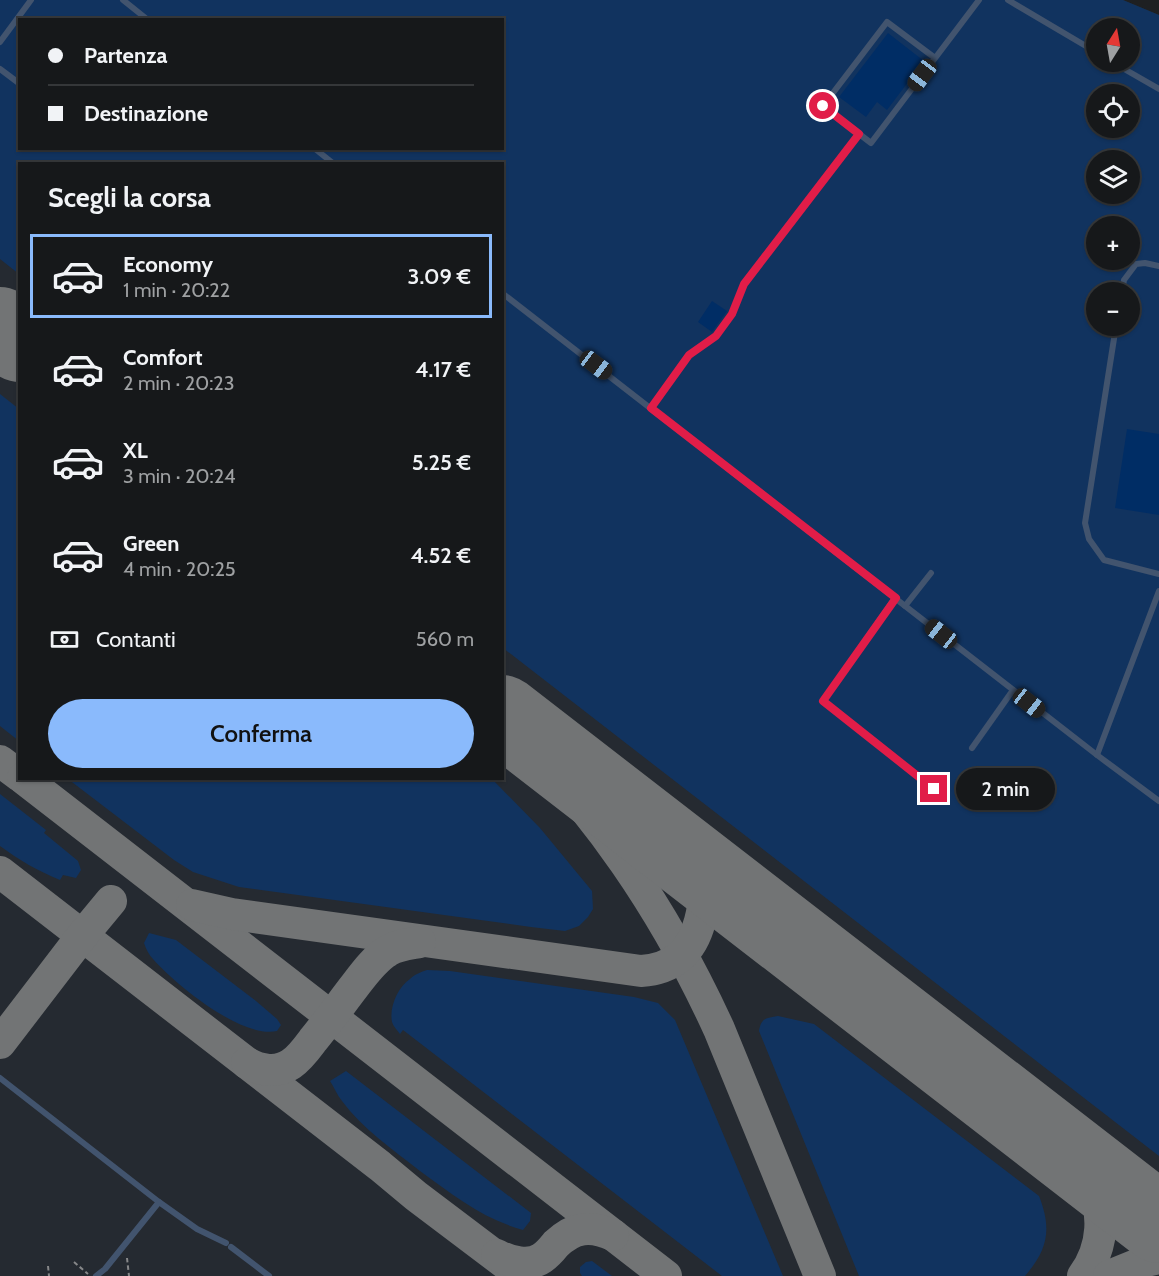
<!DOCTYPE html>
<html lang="it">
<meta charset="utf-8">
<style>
:root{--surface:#16181a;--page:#1f2123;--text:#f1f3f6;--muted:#9ea0a2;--line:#353739;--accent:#8abafc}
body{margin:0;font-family:Cabin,sans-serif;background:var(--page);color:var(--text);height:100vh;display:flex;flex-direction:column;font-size:22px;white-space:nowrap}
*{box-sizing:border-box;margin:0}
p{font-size:20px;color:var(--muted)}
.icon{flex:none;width:33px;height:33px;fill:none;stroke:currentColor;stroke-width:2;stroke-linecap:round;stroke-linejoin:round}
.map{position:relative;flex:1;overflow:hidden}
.sheet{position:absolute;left:18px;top:162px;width:486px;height:618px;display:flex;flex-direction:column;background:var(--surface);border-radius:0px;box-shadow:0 2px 4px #0004,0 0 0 2px var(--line)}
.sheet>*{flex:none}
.banner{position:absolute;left:18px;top:18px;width:486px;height:132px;border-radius:0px;box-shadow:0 2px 4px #0004,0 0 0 2px var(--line);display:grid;align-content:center;height:132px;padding:0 30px;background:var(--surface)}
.needle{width:39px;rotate:11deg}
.fabs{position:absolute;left:1086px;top:18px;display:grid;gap:12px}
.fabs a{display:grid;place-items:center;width:54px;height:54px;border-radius:50%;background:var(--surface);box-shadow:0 2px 4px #0004,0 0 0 2px var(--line);font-size:30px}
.end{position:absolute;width:27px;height:27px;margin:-14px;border:8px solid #e11d48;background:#fff;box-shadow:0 0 0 3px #fff}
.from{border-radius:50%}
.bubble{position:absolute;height:42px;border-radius:21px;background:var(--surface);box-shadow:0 2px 4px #0004,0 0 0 2px var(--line);font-size:20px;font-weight:600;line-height:42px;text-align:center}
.car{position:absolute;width:18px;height:36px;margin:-18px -9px;border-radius:8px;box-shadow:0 0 4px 2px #0007;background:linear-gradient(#222 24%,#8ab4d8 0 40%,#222 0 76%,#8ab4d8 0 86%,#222 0)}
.banner b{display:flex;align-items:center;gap:21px;height:57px;font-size:22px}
.banner b+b{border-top:2px solid var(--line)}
.banner i{width:15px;height:15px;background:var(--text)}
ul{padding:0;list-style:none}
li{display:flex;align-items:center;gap:18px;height:84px;margin:0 12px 9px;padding:0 18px;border:3px solid transparent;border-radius:0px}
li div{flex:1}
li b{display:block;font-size:22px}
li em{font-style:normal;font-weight:600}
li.active{border-color:var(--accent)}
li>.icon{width:54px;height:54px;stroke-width:1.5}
h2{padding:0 30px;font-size:27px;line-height:72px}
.pay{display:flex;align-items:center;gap:15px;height:66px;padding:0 30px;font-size:22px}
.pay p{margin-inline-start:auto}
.primary-button{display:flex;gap:12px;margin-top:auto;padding:12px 30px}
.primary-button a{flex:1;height:69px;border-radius:36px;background:var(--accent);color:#111;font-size:24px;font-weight:600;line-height:69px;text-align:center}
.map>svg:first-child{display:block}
</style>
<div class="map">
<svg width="1159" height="1276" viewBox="0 0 1159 1276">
<rect width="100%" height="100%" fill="#1e2022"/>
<path fill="#252a31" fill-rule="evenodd" d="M0 0H1123L1159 15V1276H0ZM20 20H502V148H20ZM1096 28H1130V62H1096ZM1096 94H1130V128H1096ZM1096 160H1130V194H1096ZM20 164H502V778H20ZM1096 226H1130V260H1096ZM1096 292H1130V326H1096Z"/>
<g fill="#11335f" fill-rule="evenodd">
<path d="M0 0H1123L1159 15V1156L503 648 502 164H20L19 274 0 259ZM20 20H502V148H20ZM1096 28H1130V62H1096ZM1096 94H1130V128H1096ZM1096 160H1130V194H1096ZM1096 226H1130V260H1096ZM1096 292H1130V326H1096Z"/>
<polygon points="0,394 19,409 19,741 0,726"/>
<polygon points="68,779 492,779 540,828 592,891 593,909 588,917 579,926 565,931 531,927 239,887 193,872 174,860"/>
<path d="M0 794 46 830 44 833 78 861 81 870 76 878 63 875 60 880C38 871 19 860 0 846Z"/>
<path d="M149 933 176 940 256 1001 277 1019 281 1025 277 1031C242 1039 176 985 153 959 149 955 146 949 144 943Z"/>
<path d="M427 970 450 971 634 997 658 1003 675 1020 783 1276H722L403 1030 400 1034C397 1030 393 1026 392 1022 389 1007 398 987 410 979 415 974 421 972 427 970Z"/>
<path d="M778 1016 814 1024 1039 1196C1052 1229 1048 1249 1025 1276H859L759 1031C761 1018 766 1018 778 1016Z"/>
<path d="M346 1071 531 1213 530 1221 523 1230C483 1219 453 1195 420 1171 392 1149 363 1129 342 1101 337 1095 334 1087 330 1081Z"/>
<polygon points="592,1261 612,1276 582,1276 580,1273 580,1267 586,1262"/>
</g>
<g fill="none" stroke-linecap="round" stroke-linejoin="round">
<g stroke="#727475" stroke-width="32">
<path d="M502 717C596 810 664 909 719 1029L820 1276"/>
<polyline points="0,761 20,776"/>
<polyline points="23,778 666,1276"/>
<polyline points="0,872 380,1166 416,1196 522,1276"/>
<path d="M192 905 232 914 641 971C673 969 692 952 700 921 702 913 704 906 703 898 700 881 690 867 681 853"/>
<polyline points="0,1043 82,936 111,901"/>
<path d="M247 1063C260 1071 278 1073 291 1064 300 1058 307 1048 313 1040 327 1023 340 1005 353 988 363 975 374 959 388 951 397 945 409 944 420 942"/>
<path d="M1069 1153C1073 1158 1079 1162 1082 1167 1085 1170 1087 1175 1089 1179 1106 1211 1104 1247 1083 1276"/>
<path d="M497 1255C510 1262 529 1267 542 1258 548 1254 552 1249 556 1244 574 1227 590 1225 613 1235"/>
<polyline points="1109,1276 1146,1261 1159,1258"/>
</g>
<g stroke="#727475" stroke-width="80">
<polyline points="0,327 20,342"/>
<polyline points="502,715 1159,1223"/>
</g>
</g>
<g fill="#002d65">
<polygon points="888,33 924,61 887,110 877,102 866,117 839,97"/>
<polygon points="712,301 727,311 712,332 698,322"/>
<polygon points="1127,429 1159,434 1159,515 1115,508"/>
</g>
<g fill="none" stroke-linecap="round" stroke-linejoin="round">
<g stroke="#868789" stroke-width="2" stroke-dasharray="4.5 3" stroke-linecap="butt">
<polyline points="127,1258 129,1276"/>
<polyline points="74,1262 88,1274"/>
<polyline points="48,1266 49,1276"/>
</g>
<g stroke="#42546e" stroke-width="6">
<polyline points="123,0 148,20"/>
<polyline points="1008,0 1096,52"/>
<polyline points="0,42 31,0"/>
<polyline points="935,58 887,22 823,106 871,143 979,0"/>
<polyline points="1112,62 1159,89"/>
<polyline points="0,69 20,84"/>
<polyline points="314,148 334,164"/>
<polyline points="502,239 503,238"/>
<polyline points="1122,292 1124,280 1136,264 1145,263 1159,266"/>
<polyline points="502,293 1097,755 1159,801"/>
<polyline points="1116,326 1085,523 1089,539 1104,560 1159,574"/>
<polyline points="651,408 689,355 716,336 732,314 744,284 859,134"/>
<polyline points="895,598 823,701 934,789"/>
<polyline points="905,606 931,573"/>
<polyline points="972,748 1013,690"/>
<polyline points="1097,755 1159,591"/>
<polyline points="0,1078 159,1202 197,1229 226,1243"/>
<polyline points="231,1247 269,1276"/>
<polyline points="96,1276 105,1269 159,1202"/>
</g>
</g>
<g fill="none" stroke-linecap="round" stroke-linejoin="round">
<polyline stroke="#e11d48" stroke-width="8" points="823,106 859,134 744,284 732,314 716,336 689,355 651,408 896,598 823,701 934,789"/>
</g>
</svg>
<div class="fabs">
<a><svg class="needle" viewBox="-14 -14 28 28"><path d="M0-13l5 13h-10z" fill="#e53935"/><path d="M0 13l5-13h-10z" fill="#9ea0a2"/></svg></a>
<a><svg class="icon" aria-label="locate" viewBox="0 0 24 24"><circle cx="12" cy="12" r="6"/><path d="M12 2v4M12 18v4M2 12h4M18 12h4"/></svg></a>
<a><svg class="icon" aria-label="layers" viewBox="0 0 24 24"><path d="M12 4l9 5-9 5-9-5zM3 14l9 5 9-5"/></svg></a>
<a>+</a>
<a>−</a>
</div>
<i class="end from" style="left:823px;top:106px"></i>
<i class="end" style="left:934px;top:789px"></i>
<div class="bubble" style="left:956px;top:768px;width:99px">2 min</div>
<i class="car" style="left:922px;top:75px;rotate:217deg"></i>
<i class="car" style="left:596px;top:365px;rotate:127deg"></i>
<i class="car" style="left:941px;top:634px;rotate:308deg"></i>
<i class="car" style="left:1029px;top:703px;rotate:128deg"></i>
<div class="banner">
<b><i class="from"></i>Partenza</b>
<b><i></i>Destinazione</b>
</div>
<section class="sheet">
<h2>Scegli la corsa</h2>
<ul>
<li class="active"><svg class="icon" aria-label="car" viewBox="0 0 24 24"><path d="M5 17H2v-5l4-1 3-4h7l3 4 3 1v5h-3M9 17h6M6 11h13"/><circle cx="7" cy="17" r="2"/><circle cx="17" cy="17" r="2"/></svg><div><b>Economy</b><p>1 min · 20:22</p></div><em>3.09 €</em></li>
<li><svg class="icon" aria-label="car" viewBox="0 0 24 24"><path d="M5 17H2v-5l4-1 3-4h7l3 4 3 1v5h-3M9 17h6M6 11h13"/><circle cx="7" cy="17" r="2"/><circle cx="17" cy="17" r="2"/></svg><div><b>Comfort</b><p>2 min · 20:23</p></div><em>4.17 €</em></li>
<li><svg class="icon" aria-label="car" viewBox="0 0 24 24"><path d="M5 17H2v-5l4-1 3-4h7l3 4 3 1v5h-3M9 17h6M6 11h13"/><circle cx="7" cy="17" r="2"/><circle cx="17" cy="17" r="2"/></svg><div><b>XL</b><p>3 min · 20:24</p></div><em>5.25 €</em></li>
<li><svg class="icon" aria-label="car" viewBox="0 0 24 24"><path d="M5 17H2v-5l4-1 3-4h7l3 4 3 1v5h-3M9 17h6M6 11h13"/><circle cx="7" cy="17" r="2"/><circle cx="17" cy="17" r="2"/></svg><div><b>Green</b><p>4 min · 20:25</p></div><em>4.52 €</em></li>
</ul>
<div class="pay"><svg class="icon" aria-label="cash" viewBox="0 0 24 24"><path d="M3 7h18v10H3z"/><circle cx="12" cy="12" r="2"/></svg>Contanti<p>560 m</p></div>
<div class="primary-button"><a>Conferma</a></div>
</section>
</div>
